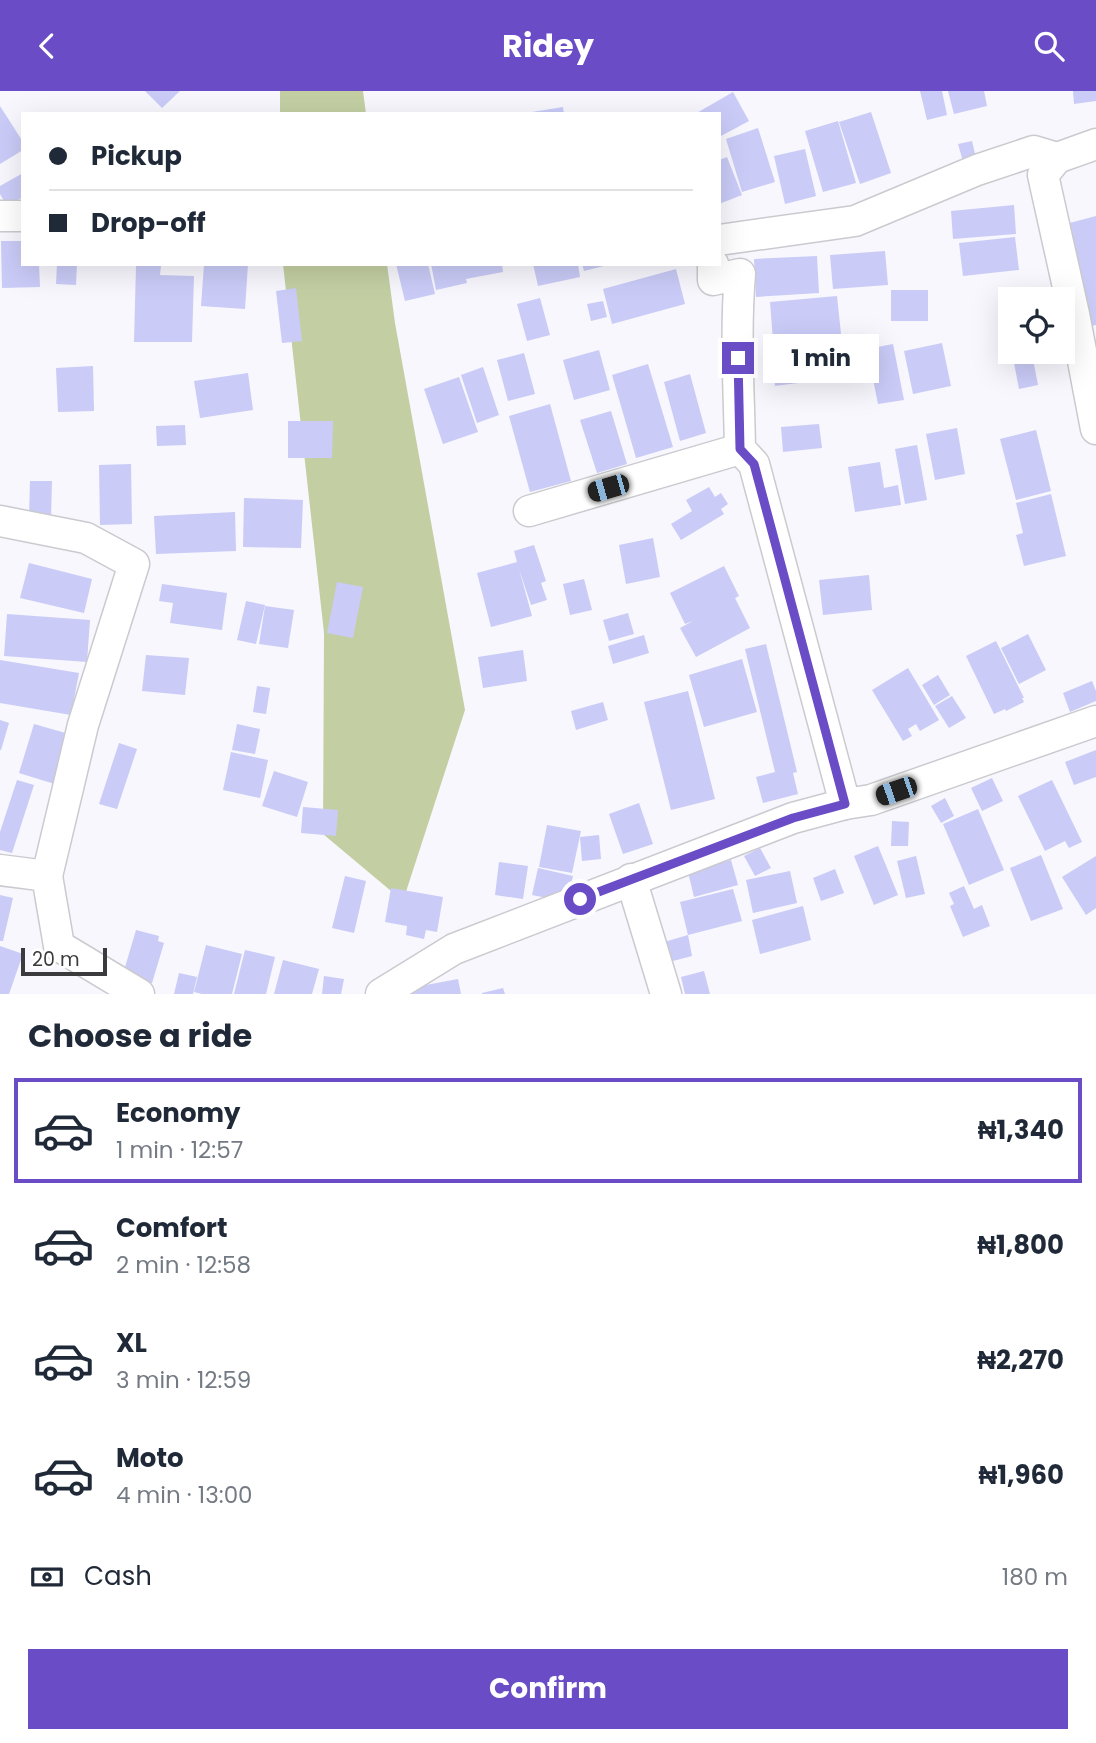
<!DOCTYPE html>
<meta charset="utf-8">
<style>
:root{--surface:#fff;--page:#f2f2f3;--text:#1f2937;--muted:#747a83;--line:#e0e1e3;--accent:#6a4dc6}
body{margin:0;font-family:Poppins,sans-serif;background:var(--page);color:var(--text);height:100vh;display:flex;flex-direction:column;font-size:26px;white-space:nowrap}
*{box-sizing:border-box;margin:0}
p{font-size:23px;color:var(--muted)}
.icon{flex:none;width:38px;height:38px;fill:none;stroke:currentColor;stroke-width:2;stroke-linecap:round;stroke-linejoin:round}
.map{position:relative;height:903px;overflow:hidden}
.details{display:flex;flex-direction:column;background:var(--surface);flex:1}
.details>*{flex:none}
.top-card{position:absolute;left:21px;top:21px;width:700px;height:154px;border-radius:0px;box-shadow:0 7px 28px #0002;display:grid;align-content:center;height:154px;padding:0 28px;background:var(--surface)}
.fabs{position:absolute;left:998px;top:196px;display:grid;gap:14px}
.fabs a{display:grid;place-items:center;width:77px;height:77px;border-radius:0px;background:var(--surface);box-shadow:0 7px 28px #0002;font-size:35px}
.scale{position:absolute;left:21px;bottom:18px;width:86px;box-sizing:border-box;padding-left:7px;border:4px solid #3b3b3d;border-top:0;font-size:19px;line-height:24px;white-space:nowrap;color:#3b3b3d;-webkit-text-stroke:5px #fff;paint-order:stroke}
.end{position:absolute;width:32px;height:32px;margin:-16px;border:9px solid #6a4dc6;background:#fff;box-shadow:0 0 0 4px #fff}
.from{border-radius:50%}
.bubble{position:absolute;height:49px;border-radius:0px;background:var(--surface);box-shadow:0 7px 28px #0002;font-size:23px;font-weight:700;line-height:49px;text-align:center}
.car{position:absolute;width:21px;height:42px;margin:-21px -10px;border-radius:9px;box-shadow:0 0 5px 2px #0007;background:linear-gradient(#222 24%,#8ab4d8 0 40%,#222 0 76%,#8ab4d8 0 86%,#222 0)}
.top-card b{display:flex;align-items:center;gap:24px;height:66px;font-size:26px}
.top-card b+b{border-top:2px solid var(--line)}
.top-card i{width:18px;height:18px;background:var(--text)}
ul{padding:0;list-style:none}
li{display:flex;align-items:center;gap:21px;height:105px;margin:0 14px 10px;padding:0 14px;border:4px solid transparent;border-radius:0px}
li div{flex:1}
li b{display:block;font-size:26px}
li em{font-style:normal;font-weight:700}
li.current{border-color:var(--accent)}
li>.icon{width:63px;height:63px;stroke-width:1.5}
h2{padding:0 28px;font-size:32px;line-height:84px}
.pay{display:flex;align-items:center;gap:18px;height:77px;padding:0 28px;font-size:26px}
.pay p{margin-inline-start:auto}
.primary-button{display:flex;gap:14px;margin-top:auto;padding:14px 28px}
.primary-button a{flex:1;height:80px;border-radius:0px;background:var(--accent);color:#fff;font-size:28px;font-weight:700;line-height:80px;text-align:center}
header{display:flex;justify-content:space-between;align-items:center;height:91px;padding:0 28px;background:var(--accent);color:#fff;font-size:32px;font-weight:700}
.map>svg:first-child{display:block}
</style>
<header><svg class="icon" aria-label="back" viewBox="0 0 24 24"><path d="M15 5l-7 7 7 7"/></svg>Ridey<svg class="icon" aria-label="search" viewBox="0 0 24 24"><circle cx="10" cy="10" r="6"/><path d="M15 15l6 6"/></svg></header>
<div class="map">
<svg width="1096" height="903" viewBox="0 0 1096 903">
<rect width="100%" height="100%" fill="#f7f7fd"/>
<g fill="#c3cfa3">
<polygon points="280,0 363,0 366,23 280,23"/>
<polygon points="283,173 387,173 395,232 465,619 403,810 323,743 324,542"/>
</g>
<g fill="#cacbf7">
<polygon points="145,0 180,0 162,17"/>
<polygon points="920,0 942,0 947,24 927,29"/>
<polygon points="948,0 984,0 987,15 954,23"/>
<polygon points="1073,0 1096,0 1096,10 1074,13"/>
<polygon points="733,1 749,30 719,46 719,23 695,23"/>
<polygon points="0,15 23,51 23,59 0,73"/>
<polygon points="563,16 564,23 532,23 532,21"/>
<polygon points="871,21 891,82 860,93 839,31"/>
<polygon points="838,30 856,92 823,101 805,40"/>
<polygon points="758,37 775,91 742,101 726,48"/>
<polygon points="972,50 977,71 964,74 958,53"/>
<polygon points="805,58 816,105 785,113 774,65"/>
<polygon points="727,66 742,104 719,113 719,69"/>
<polygon points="23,82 23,106 7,115 0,103 0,95"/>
<polygon points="1014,114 1016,143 953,148 951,120"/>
<polygon points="1096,125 1096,234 1088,236 1062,134"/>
<polygon points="1015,146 1019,179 963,185 959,152"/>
<polygon points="1,150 23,150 23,173 39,173 40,196 2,197"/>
<polygon points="885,160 888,194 833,198 830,164"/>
<polygon points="817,165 819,202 756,206 754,168"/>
<polygon points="57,173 77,173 76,194 56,193"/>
<polygon points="204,173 248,173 245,218 201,215"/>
<polygon points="396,173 428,173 435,203 405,210"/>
<polygon points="431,173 502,173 503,181 466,188 467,192 436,199"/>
<polygon points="533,173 578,173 580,186 538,195"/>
<polygon points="582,173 608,173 608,174 584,180"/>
<polygon points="136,175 161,175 160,184 194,185 192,251 134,251"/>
<polygon points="676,178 685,213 612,233 603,198"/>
<polygon points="296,197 302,250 282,252 276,200"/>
<rect x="891" y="199" width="37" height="31"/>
<polygon points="837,205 841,243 773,249 770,211"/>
<polygon points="540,207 550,244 527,250 517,213"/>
<polygon points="603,210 607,226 591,230 587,213"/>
<polygon points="1010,222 1010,248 1007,249 1002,224"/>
<polygon points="824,251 829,288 775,295 771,258"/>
<polygon points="942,252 951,295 913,303 904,260"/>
<polygon points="893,253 904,309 878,313 867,258"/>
<polygon points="599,259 610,299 574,309 563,269"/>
<polygon points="524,262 535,303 508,310 497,269"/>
<polygon points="1032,263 1038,294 1019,298 1013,267"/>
<polygon points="648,273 673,356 636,367 612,284"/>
<polygon points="93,275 94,320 58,321 56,277"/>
<polygon points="483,276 499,324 477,332 461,284"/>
<polygon points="248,282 253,319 200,327 194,290"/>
<polygon points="690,283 706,342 680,350 664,291"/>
<polygon points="459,286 478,341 443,353 424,298"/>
<polygon points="550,313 571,390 530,401 509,325"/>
<polygon points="611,320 627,373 597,382 580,329"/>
<polygon points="288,330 333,330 332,367 288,367"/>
<polygon points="819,333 822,357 783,361 781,336"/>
<polygon points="185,334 186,354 157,355 156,335"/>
<polygon points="957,337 965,383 935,389 926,343"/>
<polygon points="1036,339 1051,400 1016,409 1000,348"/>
<polygon points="917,354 927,409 905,413 895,358"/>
<polygon points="880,371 884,397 898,394 901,414 855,421 848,376"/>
<polygon points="131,373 132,433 100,434 99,374"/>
<polygon points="30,390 52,390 51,427 29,427"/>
<polygon points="709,396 715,406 721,402 728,413 721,418 724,423 681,449 671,433 692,420 686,409"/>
<polygon points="1051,403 1066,465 1024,475 1016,444 1023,442 1016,412"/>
<polygon points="244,407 303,409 301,457 243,456"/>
<polygon points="235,421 236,460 156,463 154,425"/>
<polygon points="653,447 660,486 626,493 619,454"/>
<polygon points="534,454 546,490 541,492 547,509 531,514 519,478 532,525 491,536 477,482 517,471 514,460"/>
<polygon points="29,472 92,488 84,522 20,507"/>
<polygon points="724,475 739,505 735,507 750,537 696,566 680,537 693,530 685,533 670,502"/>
<polygon points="869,484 872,519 823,524 819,489"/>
<polygon points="584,488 592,519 570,524 563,493"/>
<polygon points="337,491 363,496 353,547 327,542"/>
<polygon points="162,493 227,502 222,539 170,532 173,512 159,510"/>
<polygon points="246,510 265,514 256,553 237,549"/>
<polygon points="265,515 294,519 288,557 259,553"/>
<polygon points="628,522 634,543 609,550 603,529"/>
<polygon points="7,523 90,529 87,571 4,565"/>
<polygon points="1028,543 1046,579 1019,593 1001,557"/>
<polygon points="644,544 649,562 613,573 608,555"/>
<polygon points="996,550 1024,607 1022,607 1024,611 1006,620 1005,618 994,623 966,565"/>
<polygon points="766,553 797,681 793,682 798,703 763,712 756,686 775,681 745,558"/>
<polygon points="523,559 527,590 483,597 478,566"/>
<polygon points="146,564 189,567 185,604 142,600"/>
<polygon points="742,568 757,621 704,636 689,584"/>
<polygon points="0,569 79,582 71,624 0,612"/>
<polygon points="908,577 939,629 920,640 916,633 908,638 912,645 903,650 872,599"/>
<polygon points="938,584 950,604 934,614 922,594"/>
<polygon points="1092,590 1096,600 1096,610 1070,621 1063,602"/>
<polygon points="257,595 270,597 266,623 253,621"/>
<polygon points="688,600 715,708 671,719 644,611"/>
<polygon points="952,605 966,627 949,637 935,615"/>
<polygon points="603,611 608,629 576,639 571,620"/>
<polygon points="0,629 9,632 1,659 0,659"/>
<polygon points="34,633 76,645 61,695 19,682"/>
<polygon points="237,633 260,638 255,663 232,659"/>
<polygon points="119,652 137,658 117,718 99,713"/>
<polygon points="1096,659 1096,686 1074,694 1065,671"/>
<polygon points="231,661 268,669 260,707 223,699"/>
<polygon points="274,680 308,691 297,726 262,715"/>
<polygon points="992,687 1003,710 982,720 971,697"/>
<polygon points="17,689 34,694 12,762 0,759 0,741"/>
<polygon points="1052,689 1082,751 1069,757 1065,750 1045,760 1018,705"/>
<polygon points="945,707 954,725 941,732 931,715"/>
<polygon points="639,712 653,753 623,763 609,723"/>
<polygon points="303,716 338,719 336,745 301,742"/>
<polygon points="978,718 1004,779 969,794 943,733"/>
<polygon points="892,730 909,731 908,755 891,755"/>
<polygon points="547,734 581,740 572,782 539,776"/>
<polygon points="599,744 601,768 582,770 580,746"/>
<polygon points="878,755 898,804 874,814 854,765"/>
<polygon points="760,757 771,777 755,785 744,765"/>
<polygon points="1041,764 1063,818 1031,830 1010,777"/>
<polygon points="916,765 925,803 906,807 897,770"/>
<polygon points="1096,765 1096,817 1086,824 1062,786"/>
<polygon points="731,769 738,794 694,806 688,781"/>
<polygon points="499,771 528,775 523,808 495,804"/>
<polygon points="538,777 573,785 567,811 532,804"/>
<polygon points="835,778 844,802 821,810 813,787"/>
<polygon points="790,780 797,812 753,822 746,789"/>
<polygon points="345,785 366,790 354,842 332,837"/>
<polygon points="964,795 974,818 982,814 990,835 963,846 950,815 954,813 949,802"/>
<polygon points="391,797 443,806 437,841 426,839 424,848 406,844 407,835 385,831"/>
<polygon points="733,798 742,830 688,844 680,811"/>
<polygon points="0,804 13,807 3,850 0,850"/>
<polygon points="803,815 811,849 760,863 752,829"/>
<polygon points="136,839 159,845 158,850 164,852 152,892 123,883"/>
<polygon points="688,844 692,865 669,871 664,851"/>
<polygon points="206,854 242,863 232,903 202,903 194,901"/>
<polygon points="0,855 23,863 9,903 0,903"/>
<polygon points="245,859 275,866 266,903 234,903"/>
<polygon points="283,869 319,878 312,903 274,903"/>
<polygon points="704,880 710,903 685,903 681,886"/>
<polygon points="179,882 197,886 193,903 174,903"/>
<polygon points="324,885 344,888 341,903 322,903"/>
<polygon points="458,888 461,903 411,903 410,897"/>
<polygon points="503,897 505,903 482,903 482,902"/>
</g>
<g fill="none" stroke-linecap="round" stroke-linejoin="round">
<defs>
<g id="minor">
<polyline points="1096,53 1057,67 1043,84 1074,223 1096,338"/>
<polyline points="0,125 23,125"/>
<polyline points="719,149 855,130 977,79 1034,60 1057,67"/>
<path d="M713 173V189L740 183C735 241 739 300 740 358L754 373 845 713"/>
<polyline points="529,420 740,358"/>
<polyline points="0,430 86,447 134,473 83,634 47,785"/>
<polyline points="0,779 47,785 59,855 139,903"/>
<polyline points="631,788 666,903"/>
<polyline points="381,903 454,858 793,727 845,713 871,709 1096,630"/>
</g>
</defs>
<use href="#minor" stroke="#cacacf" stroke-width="33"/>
<use href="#minor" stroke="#fff" stroke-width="30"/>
</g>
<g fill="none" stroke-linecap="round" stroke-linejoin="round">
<polyline stroke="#6a4dc6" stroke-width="9" points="580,808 793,727 845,713 754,373 740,358 738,267"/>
</g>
</svg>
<div class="fabs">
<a><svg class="icon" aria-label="locate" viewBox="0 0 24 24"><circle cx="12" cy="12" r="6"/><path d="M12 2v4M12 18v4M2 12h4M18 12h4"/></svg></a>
</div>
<div class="scale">20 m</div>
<i class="end from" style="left:580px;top:808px"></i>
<i class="end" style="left:738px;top:267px"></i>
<div class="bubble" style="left:763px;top:243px;width:116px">1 min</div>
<i class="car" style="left:608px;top:397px;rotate:254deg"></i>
<i class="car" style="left:896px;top:700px;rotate:251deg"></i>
<div class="top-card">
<b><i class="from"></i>Pickup</b>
<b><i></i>Drop-off</b>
</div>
</div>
<section class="details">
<h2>Choose a ride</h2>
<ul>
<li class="current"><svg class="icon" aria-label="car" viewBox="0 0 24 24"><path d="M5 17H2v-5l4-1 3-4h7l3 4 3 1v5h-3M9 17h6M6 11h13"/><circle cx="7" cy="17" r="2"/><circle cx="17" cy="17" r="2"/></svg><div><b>Economy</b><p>1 min · 12:57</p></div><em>₦1,340</em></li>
<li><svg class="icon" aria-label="car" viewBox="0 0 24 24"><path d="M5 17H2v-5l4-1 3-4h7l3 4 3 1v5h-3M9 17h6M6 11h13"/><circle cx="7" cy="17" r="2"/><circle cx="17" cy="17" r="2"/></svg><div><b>Comfort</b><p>2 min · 12:58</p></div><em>₦1,800</em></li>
<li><svg class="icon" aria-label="car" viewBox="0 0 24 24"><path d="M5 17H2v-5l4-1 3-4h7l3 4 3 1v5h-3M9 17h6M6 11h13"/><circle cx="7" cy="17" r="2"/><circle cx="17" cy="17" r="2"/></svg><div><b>XL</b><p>3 min · 12:59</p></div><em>₦2,270</em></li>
<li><svg class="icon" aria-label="car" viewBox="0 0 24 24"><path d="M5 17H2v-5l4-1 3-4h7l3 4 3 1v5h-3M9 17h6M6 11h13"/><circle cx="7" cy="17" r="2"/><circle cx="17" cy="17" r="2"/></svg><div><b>Moto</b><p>4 min · 13:00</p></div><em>₦1,960</em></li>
</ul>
<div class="pay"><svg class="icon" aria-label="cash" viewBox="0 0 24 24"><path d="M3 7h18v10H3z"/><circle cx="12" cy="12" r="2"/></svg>Cash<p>180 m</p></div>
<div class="primary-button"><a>Confirm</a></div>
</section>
